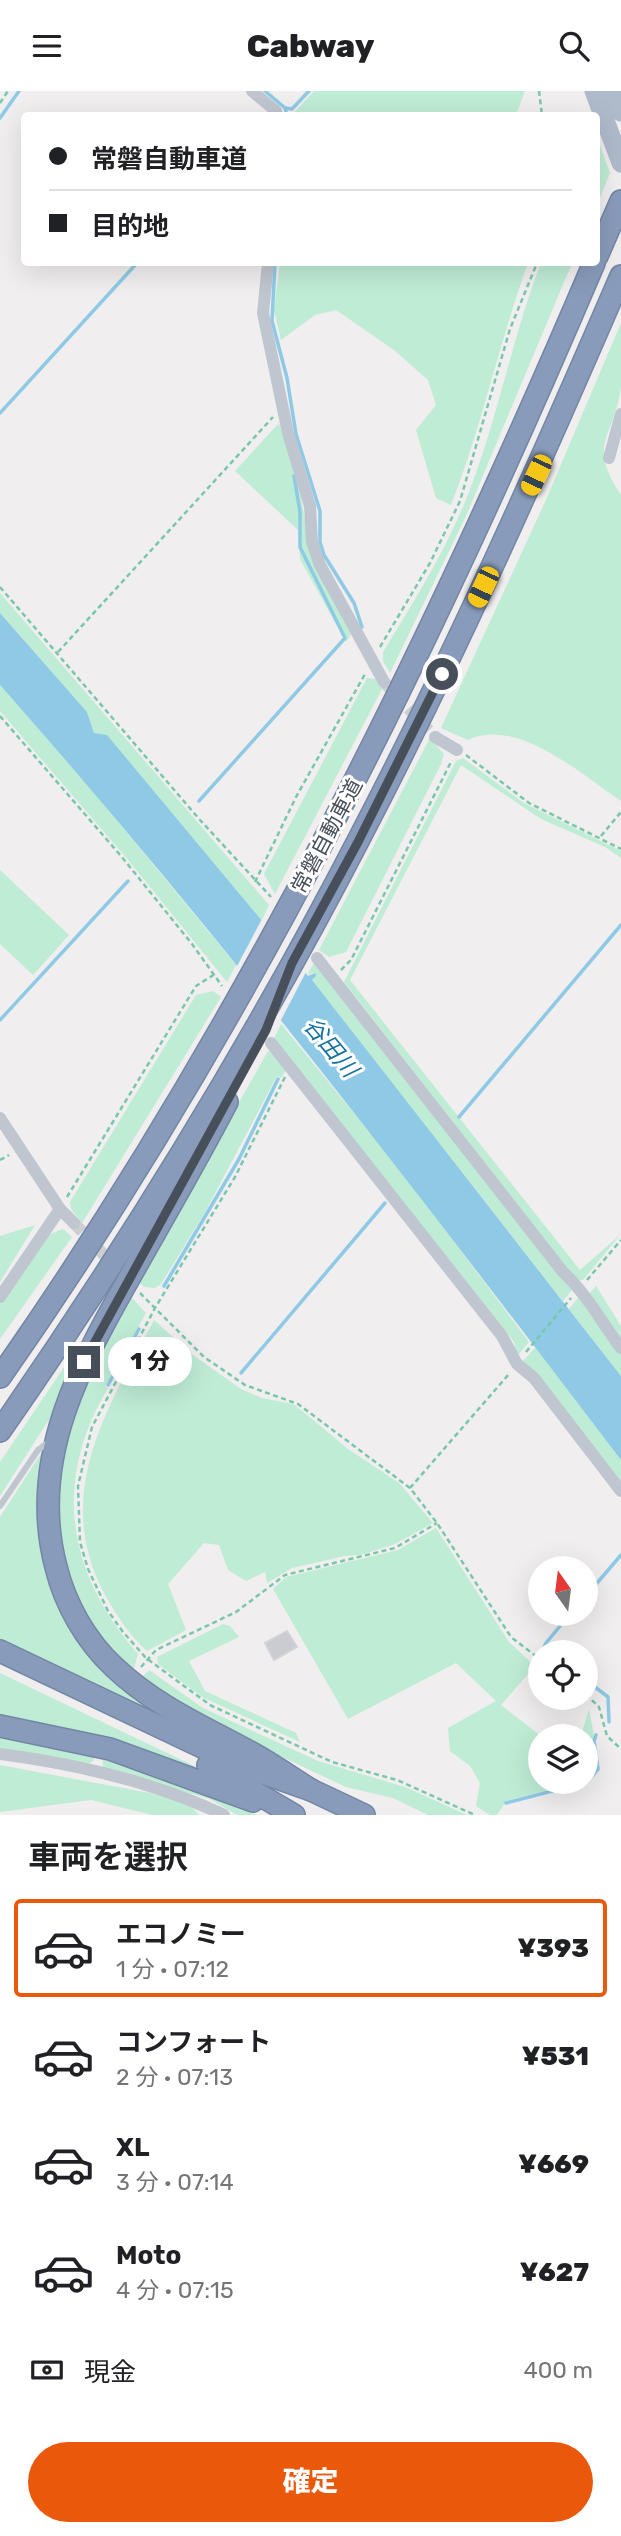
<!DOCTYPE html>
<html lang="ja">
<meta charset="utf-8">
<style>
:root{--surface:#fff;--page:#f6f6f6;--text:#202124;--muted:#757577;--line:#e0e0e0;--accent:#ea580c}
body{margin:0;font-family:Rubik,"Noto Sans JP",sans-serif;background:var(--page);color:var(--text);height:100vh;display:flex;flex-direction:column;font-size:26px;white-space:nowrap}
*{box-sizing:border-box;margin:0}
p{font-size:23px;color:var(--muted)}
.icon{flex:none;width:38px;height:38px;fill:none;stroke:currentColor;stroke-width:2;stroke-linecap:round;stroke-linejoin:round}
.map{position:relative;height:1724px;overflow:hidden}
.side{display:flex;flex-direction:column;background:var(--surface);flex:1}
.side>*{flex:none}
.hud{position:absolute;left:21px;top:21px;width:579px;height:154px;border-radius:7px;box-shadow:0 7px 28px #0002;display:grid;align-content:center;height:154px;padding:0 28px;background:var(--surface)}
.needle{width:46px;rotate:346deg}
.controls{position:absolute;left:528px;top:1465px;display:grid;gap:14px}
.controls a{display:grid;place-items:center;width:70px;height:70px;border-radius:50%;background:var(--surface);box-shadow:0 7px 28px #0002;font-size:35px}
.end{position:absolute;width:32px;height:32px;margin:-16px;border:9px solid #474f5a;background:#fff;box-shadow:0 0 0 4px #fff}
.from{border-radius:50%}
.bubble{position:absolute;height:49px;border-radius:24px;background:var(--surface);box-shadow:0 7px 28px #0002;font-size:23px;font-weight:800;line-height:49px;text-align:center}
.car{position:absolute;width:21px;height:42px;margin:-21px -10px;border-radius:9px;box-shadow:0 0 5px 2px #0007;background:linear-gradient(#f5c518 24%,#345 0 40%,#f5c518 0 76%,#345 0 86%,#f5c518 0)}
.hud b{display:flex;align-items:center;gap:24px;height:66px;font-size:26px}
.hud b+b{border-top:2px solid var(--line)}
.hud i{width:18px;height:18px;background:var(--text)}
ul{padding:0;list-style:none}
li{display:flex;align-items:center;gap:21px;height:98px;margin:0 14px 10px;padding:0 14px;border:4px solid transparent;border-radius:7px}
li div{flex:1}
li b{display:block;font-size:26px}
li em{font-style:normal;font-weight:800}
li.active{border-color:var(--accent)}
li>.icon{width:63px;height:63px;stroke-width:1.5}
h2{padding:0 28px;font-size:32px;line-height:84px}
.pay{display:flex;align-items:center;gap:18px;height:77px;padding:0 28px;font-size:26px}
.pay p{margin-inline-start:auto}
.primary-button{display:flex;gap:14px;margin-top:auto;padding:14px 28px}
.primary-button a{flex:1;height:80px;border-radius:42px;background:var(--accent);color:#fff;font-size:28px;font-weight:800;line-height:80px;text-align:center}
header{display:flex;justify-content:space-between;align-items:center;height:91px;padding:0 28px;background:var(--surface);font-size:32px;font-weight:800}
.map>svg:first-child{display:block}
</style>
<header><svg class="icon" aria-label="menu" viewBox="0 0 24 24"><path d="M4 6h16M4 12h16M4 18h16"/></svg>Cabway<svg class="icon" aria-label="search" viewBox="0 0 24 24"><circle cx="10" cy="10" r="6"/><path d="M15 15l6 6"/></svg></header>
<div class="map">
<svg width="621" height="1724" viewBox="0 0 621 1724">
<rect width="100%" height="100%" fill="#f0eeee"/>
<g fill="#bfecd5">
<polygon points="314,0 525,0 516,24 292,24"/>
<polygon points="597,46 610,82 597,114"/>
<path d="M280 172H528C499 252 482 335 451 414L436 407 416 339 436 314 428 289 394 259 336 219 315 224 281 249 274 219Z"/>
<path d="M541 172H572L466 425 390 582 383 570V561C413 512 443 464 465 411 497 333 511 249 541 172Z"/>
<path d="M621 232C621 253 621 276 621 297 613 348 587 353 621 404V710C582 684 517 625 468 649L441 637 545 411Z"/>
<polygon points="279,332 300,399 310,460 351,544 346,551 300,468 298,439 235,380"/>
<polygon points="0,502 269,814 261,831 107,645 94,642 87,621 0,522"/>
<polygon points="367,587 376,588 382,598 275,803 264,783"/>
<polygon points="0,594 82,687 236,874 227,891 129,770 0,620"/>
<polygon points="430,647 444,663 441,673 346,861 329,866 319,859"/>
<polygon points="463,667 524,712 621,760 621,767 605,756 541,728 461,674 350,889 580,1179 621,1143 583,1189 577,1189 570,1181 344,891 456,670"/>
<polygon points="0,779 69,844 33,884 0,853"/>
<polygon points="315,870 575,1195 563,1210 311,889 316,885 314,882 307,884"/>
<polygon points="213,900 221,906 82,1132 71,1118 70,1111 196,904"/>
<polygon points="281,933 402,1081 529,1251 517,1265 514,1251 497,1229 274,947"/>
<polygon points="268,960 279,964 286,979 281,987 277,985 204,1123 161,1193 155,1197 144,1196 138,1190"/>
<polygon points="35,1134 0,1191 0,1145"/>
<polygon points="63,1138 72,1146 0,1248 0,1213 43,1146"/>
<polygon points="596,1195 621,1235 621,1249 589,1203"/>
<polygon points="581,1203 586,1218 621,1263 621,1285 569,1218"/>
<path d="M129 1204 146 1222 105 1296 108 1297C52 1391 67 1482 138 1563L133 1581C53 1505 37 1405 80 1304 94 1270 113 1237 129 1204Z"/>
<polygon points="96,1229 59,1313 0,1405 0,1371"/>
<path d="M154 1229 193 1264 241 1298 262 1307 293 1313 306 1323 348 1358 399 1392 433 1432 395 1453 361 1464 345 1465 292 1477 267 1492 265 1481 246 1490 228 1479 219 1454 204 1452 168 1493 186 1539 147 1560C128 1543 115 1522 103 1500 52 1401 109 1315 154 1229Z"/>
<polygon points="536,1256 621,1369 621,1391 541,1287 523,1270"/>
<polygon points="45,1363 42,1414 95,1564 249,1666 0,1552 0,1426 40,1364"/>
<polygon points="436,1437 509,1551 535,1575 501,1614 541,1645 541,1690 578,1691 506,1710 497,1724 490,1724 476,1715 480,1692 470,1675 450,1660 448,1637 496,1610 456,1572 348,1628 273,1498 286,1486 398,1459"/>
<polygon points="223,1533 230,1535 239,1546 189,1570 205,1600 296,1642 300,1651 202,1606 158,1573 157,1566"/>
<polygon points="149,1579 203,1617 318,1670 405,1696 467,1724 428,1724 393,1707 346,1696 225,1639 158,1603 142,1586"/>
<path d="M0 1582 234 1694C154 1664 85 1641 0 1626Z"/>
<path d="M589 1618C593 1642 602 1666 586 1687V1645H581Z"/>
<polygon points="0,1642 94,1664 94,1669 87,1674 0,1657"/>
<polygon points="102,1665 213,1703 256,1724 237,1724 210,1708 103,1678"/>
<polygon points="0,1674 155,1703 188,1712 199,1724 152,1724 91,1709 0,1721"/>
</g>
<path fill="#8ecae6" d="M0 522 87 621 94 642 107 644 308 885 315 882 316 885 312 889 621 1285V1369C420 1105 220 842 0 594Z"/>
<polygon fill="#f0eeee" points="262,828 307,879 279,933 235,879"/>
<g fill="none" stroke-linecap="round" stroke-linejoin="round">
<g stroke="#8ecae6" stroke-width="3.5">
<polyline points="265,0 285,17 292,18 309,0"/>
<polyline points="285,17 287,24"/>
<polyline points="0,27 19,0"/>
<polyline points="275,172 272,230 287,287 296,343 320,420 320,451 324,464 354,512 362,536"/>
<polyline points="0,322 137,172"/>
<polyline points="199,710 345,547 300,456 300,421 294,385"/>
<polyline points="0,929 128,790"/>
<polyline points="459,1026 621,834"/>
<polyline points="164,1195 239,1068 278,988"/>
<polyline points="241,1282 385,1112"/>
<polyline points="108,1294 139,1238"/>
<polyline points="586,1505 621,1464"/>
<polyline points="550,1561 544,1556 546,1552 571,1522"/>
<polyline points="586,1589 608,1606 609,1631"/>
<polyline points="506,1712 587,1691 598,1678 594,1650 596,1644"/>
</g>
</g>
<polygon fill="#cbccd2" stroke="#d2d3d9" stroke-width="2" points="287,1540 297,1556 274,1569 265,1552"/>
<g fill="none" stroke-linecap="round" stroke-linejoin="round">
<g stroke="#ceced0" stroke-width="12" stroke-dasharray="12 6" stroke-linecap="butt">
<polyline points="384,591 435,646"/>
<polyline points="74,1132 135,1197"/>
</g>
<defs>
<g id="highway">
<polyline points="597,165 621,110"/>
<path d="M227 1011C201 1061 173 1110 145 1159 90 1257 25 1359 56 1476 65 1513 86 1550 114 1576 154 1614 200 1634 248 1660 269 1671 290 1686 311 1699"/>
<path d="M0 1286C243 940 429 560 594 172"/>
<path d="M0 1340C132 1150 253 953 359 748 455 564 539 375 621 185"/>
<polyline points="0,1560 240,1674 311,1699 364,1724"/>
<polyline points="0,1635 110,1658 253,1710"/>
<polyline points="208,1674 294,1724"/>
</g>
</defs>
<use href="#highway" stroke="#7486a5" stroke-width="24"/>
<g stroke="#79c7aa" stroke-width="2.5" stroke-dasharray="5 3.5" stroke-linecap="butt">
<polyline points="539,0 542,24"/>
<polyline points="0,12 8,0"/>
<polyline points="0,496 200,729 271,806"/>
<polyline points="380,556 430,472 460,410 510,238 537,172"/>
<polyline points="58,561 273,326"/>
<polyline points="0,625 121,765 192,853 222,895"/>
<polyline points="466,664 529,712 621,758"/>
<polyline points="601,745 621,721"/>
<polyline points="255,791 296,706 365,583"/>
<polyline points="341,879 351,869 452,669"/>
<polyline points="285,986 235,1086 155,1217 92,1336 78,1395 80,1451 88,1478 108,1520 123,1541 146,1567 210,1614 332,1671 397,1689 475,1724"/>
<polyline points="0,1069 9,1064"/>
<polyline points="67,1106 196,895 215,883"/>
<polyline points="587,1189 621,1149"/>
<polyline points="140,1202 204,1266 245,1294 298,1313 410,1397 437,1432 511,1546 541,1569"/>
<polyline points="526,1261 571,1207"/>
<polyline points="410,1397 509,1283"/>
<polyline points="141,1576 156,1559 236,1521 285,1484 395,1457 437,1432"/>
<polyline points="586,1603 599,1616 607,1645 621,1658"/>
</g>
<polyline stroke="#bfc6cf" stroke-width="6" points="0,1415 38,1359 49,1351"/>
<g stroke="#bfc6cf" stroke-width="12">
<polyline points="252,0 276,20 277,24"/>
<polyline points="268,172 263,222 288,342 310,415 312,451 320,474 384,591"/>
<polyline points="609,367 621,323"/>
<polyline points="435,646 457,659"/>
<path d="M317 867 563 1181C586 1202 602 1232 621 1257"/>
<polyline points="271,952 502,1245 517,1273 534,1287 621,1400"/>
<polyline points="0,1027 60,1118 74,1132"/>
<polyline points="0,1206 60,1118"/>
<path d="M0 1663C76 1673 155 1691 224 1724"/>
</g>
<g stroke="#afbacb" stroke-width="19">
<polyline points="594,0 621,72"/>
<polyline points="613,0 621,21"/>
</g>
<use href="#highway" stroke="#889bba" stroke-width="21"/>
</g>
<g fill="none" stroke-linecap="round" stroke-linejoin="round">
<polyline stroke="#474f5a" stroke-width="9" points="84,1271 266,939 292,872 358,751 442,583"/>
</g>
<g text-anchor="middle" stroke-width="6" stroke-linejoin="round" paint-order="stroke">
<g font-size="21" fill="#474f5a" stroke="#fff">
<text transform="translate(327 745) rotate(-62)" y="7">常磐自動車道</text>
</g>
<g font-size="23" font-style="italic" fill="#15729f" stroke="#fff">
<text transform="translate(331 956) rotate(50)" y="8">谷田川</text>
</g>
</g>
</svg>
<div class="controls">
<a><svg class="needle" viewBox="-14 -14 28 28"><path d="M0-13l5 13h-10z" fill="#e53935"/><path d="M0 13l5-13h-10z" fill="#757577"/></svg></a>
<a><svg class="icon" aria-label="locate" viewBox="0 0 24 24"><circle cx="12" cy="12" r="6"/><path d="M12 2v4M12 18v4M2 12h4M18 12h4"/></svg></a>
<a><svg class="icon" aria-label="layers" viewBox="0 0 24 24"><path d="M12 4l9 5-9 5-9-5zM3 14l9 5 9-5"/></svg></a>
</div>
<i class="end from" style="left:442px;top:583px"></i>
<i class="end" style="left:84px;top:1271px"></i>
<div class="bubble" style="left:108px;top:1246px;width:84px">1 分</div>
<i class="car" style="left:536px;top:384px;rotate:205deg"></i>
<i class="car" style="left:483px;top:496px;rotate:205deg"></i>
<div class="hud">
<b><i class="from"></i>常磐自動車道</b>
<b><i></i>目的地</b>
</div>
</div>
<section class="side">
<h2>車両を選択</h2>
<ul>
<li class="active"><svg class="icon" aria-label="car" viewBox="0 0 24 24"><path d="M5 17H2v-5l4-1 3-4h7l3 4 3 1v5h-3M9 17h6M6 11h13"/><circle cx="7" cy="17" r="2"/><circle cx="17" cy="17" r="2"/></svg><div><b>エコノミー</b><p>1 分 · 07:12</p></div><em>¥393</em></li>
<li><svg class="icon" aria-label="car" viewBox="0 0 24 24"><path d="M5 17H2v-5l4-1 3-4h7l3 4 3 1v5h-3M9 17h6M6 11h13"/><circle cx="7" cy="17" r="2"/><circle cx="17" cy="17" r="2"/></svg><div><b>コンフォート</b><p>2 分 · 07:13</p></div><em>¥531</em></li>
<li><svg class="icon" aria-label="car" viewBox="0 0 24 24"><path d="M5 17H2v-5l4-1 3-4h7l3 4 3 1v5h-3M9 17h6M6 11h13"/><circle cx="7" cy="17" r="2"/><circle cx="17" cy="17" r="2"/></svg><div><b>XL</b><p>3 分 · 07:14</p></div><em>¥669</em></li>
<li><svg class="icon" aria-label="car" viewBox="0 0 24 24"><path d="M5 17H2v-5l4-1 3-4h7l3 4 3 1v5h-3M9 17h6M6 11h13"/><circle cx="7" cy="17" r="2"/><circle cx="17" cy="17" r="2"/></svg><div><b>Moto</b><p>4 分 · 07:15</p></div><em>¥627</em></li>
</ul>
<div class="pay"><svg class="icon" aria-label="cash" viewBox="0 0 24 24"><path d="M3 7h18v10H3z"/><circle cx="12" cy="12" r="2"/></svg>現金<p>400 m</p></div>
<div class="primary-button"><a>確定</a></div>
</section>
